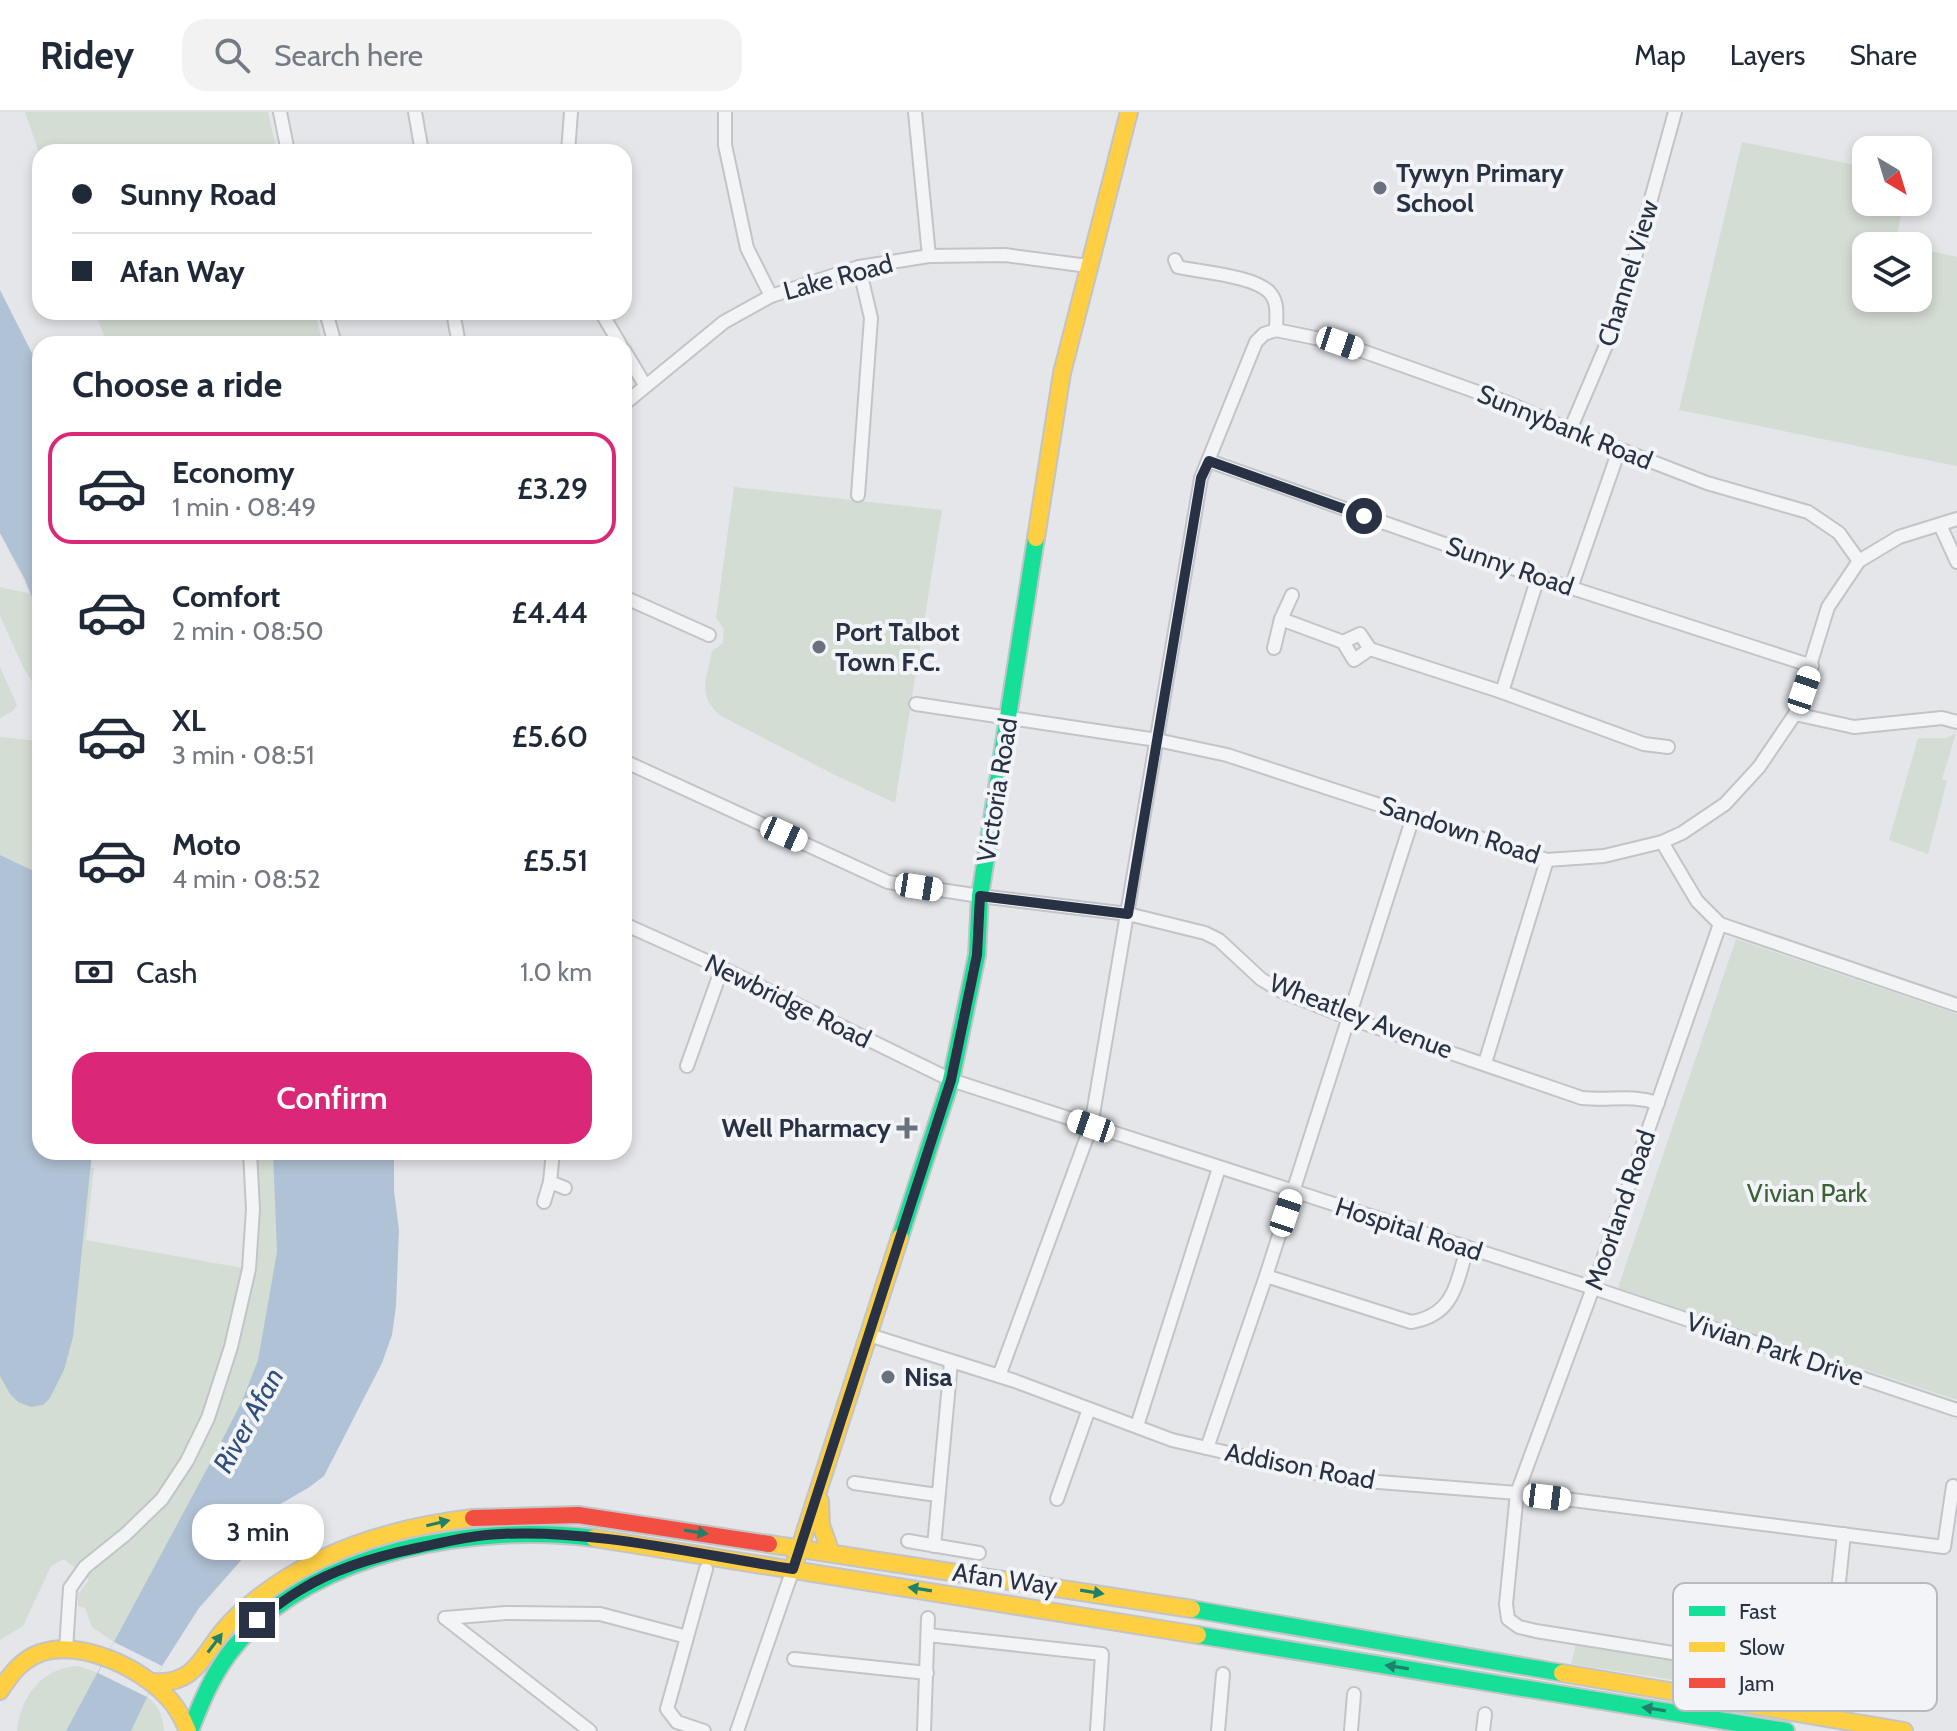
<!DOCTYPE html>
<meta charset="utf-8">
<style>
:root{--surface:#fff;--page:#f2f2f3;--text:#1f2937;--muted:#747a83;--line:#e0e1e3;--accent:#db2777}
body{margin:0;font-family:Cabin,sans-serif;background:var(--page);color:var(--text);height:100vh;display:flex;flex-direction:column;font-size:30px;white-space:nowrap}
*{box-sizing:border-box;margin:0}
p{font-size:26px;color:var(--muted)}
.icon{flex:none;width:44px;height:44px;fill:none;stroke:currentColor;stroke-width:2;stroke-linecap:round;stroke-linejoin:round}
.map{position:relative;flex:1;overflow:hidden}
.details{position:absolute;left:32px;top:224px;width:600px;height:824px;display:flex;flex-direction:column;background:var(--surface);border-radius:24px;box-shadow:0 4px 12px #0003}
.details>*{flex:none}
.hud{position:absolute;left:32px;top:32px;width:600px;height:176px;border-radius:24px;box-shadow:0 4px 12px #0003;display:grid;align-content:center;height:176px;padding:0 40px;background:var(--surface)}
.needle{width:52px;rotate:142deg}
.controls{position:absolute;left:1852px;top:24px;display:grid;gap:16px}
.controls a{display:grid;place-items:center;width:80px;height:80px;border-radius:16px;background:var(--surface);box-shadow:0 4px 12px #0003;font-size:40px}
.end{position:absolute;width:36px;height:36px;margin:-18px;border:10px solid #283244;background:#fff;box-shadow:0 0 0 4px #fff}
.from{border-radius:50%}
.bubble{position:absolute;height:56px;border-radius:24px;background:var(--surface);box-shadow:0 4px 12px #0003;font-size:26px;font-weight:600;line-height:56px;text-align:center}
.car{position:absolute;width:24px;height:48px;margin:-24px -12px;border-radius:10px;box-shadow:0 0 6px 2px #0007;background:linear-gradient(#fff 24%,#345 0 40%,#fff 0 76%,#345 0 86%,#fff 0)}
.hud b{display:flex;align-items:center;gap:28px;height:76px;font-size:30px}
.hud b+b{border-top:2px solid var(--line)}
.hud i{width:20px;height:20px;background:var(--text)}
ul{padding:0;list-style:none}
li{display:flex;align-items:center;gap:24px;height:112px;margin:0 16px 12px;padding:0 24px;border:4px solid transparent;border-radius:24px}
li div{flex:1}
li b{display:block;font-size:30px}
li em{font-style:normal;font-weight:600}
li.active{border-color:var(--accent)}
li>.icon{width:72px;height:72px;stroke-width:1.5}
h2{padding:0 40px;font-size:36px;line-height:96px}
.pay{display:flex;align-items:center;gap:20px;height:88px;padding:0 40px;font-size:30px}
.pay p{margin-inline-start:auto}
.primary-button{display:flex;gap:16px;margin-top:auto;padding:16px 40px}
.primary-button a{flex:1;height:92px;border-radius:24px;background:var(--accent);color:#fff;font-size:32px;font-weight:600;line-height:92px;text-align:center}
header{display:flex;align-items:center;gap:48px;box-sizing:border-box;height:112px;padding:0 40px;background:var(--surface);border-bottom:2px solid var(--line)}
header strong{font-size:38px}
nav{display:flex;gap:44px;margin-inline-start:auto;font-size:28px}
.search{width:560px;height:72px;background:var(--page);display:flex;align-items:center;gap:20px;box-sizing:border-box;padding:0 28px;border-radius:24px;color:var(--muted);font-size:30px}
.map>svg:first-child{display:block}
</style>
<header>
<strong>Ridey</strong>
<div class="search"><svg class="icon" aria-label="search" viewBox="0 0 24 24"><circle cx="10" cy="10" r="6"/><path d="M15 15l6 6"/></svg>Search here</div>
<nav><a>Map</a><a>Layers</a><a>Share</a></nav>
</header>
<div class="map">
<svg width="1957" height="1619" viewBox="0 0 1957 1619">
<rect width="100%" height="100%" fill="#e4e6e9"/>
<g fill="#d4ddd4">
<polygon points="25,0 268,0 277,40 40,40 40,44"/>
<polygon points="1742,30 1866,55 1866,90 1903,90 1896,130 1909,134 1866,134 1866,186 1918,186 1918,136 1957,145 1957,354 1679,298"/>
<polygon points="95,200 315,200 323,232 107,232"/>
<polygon points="0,335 40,427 40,582 23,555 0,504 0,475 31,482 0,421"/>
<path d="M734 375 942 398 895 691 833 662 721 604C696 584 707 568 712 539L723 531 724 517 716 506Z"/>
<polygon points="0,555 17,593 13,599 0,606"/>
<polygon points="1956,621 1942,667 1947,669 1928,742 1889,728 1918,626 1947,626"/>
<polygon points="0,625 40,629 40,762 0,743"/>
<polygon points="1736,827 1957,902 1957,1288 1618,1176"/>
<polygon points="0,1034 40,1040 92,1043 90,1055 94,1056 86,1128 248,1157 250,1040 336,1040 317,1197 216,1340 114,1530 92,1515 85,1496 78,1494 78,1482 89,1468 64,1447 51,1454 23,1514 0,1528"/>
<polygon points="1577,1528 1746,1556 1744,1579 1571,1552"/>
<path d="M79 1554 98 1561 66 1619H17C20 1585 42 1555 79 1554Z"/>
<path d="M147 1585C159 1592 163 1606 164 1619H131Z"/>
</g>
<g fill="#b0c2d5">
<polygon points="0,178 40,257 40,507 25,467 0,421"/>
<polygon points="0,743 40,762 40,1040 92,1040 73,1225 64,1258 50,1286 43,1293 31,1295 18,1290 10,1282 0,1264"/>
<polygon points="273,1040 394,1040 394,1079 399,1118 396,1194 392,1223 382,1251 324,1364 308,1376 277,1394 260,1427 199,1496 162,1554 131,1619 66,1619 216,1340 242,1289 258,1248 277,1140"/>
</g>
<polygon fill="#e4e6e9" points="114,1530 162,1554 147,1585 98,1561"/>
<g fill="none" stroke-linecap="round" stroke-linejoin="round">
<defs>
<g id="street">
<polyline points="280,0 288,40"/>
<polyline points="415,0 422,40"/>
<polyline points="725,0 725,33 747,136 771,184"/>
<polyline points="915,0 929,144"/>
<polyline points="568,40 571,0"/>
<path d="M1175 148 1178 155C1201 160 1256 164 1270 181 1279 191 1276 206 1276 218"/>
<polyline points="326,200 335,232"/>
<polyline points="453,200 459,232"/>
<polyline points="601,200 620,232"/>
<polyline points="624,238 645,273"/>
<polyline points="624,292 724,210 771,184 859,155 929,144 1005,143 1088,154"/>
<polyline points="1570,318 1619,203 1675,0"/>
<polyline points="1209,349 1538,465 1812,554"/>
<polyline points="858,383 871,206 859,155"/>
<polyline points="1940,413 1957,450"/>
<polyline points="1571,476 1619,338"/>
<polyline points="624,485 709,523"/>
<polyline points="1281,507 1343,530"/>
<polyline points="1343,530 1360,522 1370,537 1502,580 1644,632 1668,635"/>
<polyline points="1343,530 1354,548 1370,537"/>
<polyline points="1274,536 1281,507 1292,483"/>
<polyline points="1502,580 1538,465"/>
<polyline points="916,592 1157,628 1227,643 1547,748 1604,744 1662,730 1682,721 1725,692 1759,655 1795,602 1828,495 1859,449 1899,425 1957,407"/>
<polyline points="1795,602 1854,615 1942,606 1957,610"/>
<path d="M624 649 888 770 980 784 1128 802 1205 821 1219 828 1261 867 1281 879 1349 906 1582 986C1610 989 1630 982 1658 991"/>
<polyline points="1662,730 1697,789 1720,812 1957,893"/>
<polyline points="624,812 722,856 951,968 1593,1176 1957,1298"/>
<polyline points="1720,812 1593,1176 1517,1381 1506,1492 1508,1507 1519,1515 1536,1519 1741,1552"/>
<polyline points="1485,951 1547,748"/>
<polyline points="687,954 722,856"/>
<polyline points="550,1070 565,1076"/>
<polyline points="544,1090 550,1070 553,1040"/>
<path d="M1266 1164 1411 1210C1454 1203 1456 1172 1467 1137"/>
<polyline points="869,1223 1015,1269 1172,1328 1341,1367 1517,1381 1944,1435 1953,1374"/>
<polyline points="999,1264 1091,1014 1201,366 1256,230 1264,222 1276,218 1340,231 1508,291 1570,318 1707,371 1808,400 1839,421 1859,449"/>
<polyline points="1137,1314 1219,1056"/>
<polyline points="1207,1336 1266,1164 1413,705"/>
<polyline points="854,1371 937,1383"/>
<polyline points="1057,1387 1089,1297"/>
<polyline points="908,1429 979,1441"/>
<polyline points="934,1434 951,1250"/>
<polyline points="445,1506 506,1501 600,1502 687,1525"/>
<polyline points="445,1506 590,1619"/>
<polyline points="928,1523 1102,1542 1097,1619"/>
<polyline points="66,1537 70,1476 85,1455 126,1422 162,1387 187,1349 208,1306 231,1235 249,1157 253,1097 250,1040"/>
<polyline points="794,1547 927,1561"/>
<polyline points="1830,1555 1844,1422"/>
<polyline points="704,1619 677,1610 667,1597 706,1457"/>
<polyline points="737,1619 793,1457"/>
<polyline points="924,1619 928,1506"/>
<polyline points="1218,1619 1223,1562"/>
<polyline points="1351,1619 1354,1582"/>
<polyline points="1483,1619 1485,1602"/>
</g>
<g id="fast">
<polyline points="900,1125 951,968 977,843 980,784 1036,426"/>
<polyline points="1192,1497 1562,1561"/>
<polyline points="1198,1523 1786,1619"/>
<path d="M190 1619C202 1588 214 1559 235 1534 315 1437 477 1411 594 1426"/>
</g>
<g id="slow">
<polyline points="1036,426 1062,261 1129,0"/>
<polyline points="820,1389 821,1413 831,1441"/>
<polyline points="594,1426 1198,1523"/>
<polyline points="769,1432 1192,1497"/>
<polyline points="793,1457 900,1125"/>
<polyline points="1562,1561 1904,1619"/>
<path d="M154 1570C194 1573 201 1546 223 1519 233 1507 245 1496 258 1486 320 1437 396 1415 473 1406"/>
<path d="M0 1579C10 1563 21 1548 40 1541 81 1527 142 1556 169 1587 178 1596 183 1607 188 1619"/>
</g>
<polyline id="jam" points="473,1406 578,1403 769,1432"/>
</defs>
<use href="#street" stroke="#c2c4c7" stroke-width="16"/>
<use href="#fast" stroke="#c2c4c7" stroke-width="20"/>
<use href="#slow" stroke="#c2c4c7" stroke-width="20"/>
<use href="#jam" stroke="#c2c4c7" stroke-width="20"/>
<use href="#street" stroke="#f3f4f6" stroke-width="12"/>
<use href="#fast" stroke="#16e098" stroke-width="16"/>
<use href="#slow" stroke="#ffcf43" stroke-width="16"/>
<use href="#jam" stroke="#f24e42" stroke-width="16"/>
</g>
<defs><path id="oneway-solid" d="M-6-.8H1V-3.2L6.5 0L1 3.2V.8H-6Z" transform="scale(2)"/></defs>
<g fill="#20806a">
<use href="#oneway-solid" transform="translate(438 1411) rotate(-13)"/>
<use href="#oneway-solid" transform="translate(696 1420) rotate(9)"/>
<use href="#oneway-solid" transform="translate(920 1477) rotate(-171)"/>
<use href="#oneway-solid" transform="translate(1092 1480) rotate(9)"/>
<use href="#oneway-solid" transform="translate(215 1531) rotate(-53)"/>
<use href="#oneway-solid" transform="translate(1397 1555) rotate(-171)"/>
<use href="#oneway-solid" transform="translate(1654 1597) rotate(-171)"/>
</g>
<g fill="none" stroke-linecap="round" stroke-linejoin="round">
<path stroke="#283244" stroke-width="10" d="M257 1508C272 1498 286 1486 302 1477 336 1456 378 1444 417 1436 445 1430 473 1423 501 1422 594 1417 700 1443 793 1457L951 968 977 843 980 784 1128 802 1201 366 1209 349 1364 404"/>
</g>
<g fill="#6a717e" stroke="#f2f4f8" stroke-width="3">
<circle cx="1380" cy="76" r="8"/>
<circle cx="819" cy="535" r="8"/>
<path d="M903 1004h8v8h8v8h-8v8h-8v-8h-8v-8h8z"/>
<circle cx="888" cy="1265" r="8"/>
</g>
<g text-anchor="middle" stroke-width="8" stroke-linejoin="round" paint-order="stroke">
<g font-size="26" font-weight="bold" fill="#283244" stroke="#f2f4f8" text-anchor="start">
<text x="1396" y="70">Tywyn Primary<tspan x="1396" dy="30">School</tspan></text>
<text x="835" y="529">Port Talbot<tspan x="835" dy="30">Town F.C.</tspan></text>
<text x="891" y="1025" text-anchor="end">Well Pharmacy</text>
<text x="904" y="1274">Nisa</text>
</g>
<g font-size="26" fill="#283244" stroke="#f2f4f8">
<text transform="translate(1628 161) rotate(-73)" y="9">Channel View</text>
<text transform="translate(838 165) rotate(-15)" y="9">Lake Road</text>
<text transform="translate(1565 315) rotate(22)" y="9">Sunnybank Road</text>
<text transform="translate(1510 454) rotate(19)" y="9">Sunny Road</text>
<text transform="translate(997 678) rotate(-81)" y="9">Victoria Road</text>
<text transform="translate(1460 718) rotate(18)" y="9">Sandown Road</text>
<text transform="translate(788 889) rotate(26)" y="9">Newbridge Road</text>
<text transform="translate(1361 904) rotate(21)" y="9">Wheatley Avenue</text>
<text transform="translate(1620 1098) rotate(-71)" y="9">Moorland Road</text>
<text transform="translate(1409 1117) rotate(18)" y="9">Hospital Road</text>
<text transform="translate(1775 1237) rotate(18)" y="9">Vivian Park Drive</text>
<text transform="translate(1300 1354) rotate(11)" y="9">Addison Road</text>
<text transform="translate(1005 1467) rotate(8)" y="9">Afan Way</text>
</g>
<g font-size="26" fill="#3c6135" stroke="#f2f4f8">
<text x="1807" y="1090">Vivian Park</text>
</g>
<g font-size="28" font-style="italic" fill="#2f4f7c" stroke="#f2f4f8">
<text transform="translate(248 1308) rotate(-61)" y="10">River Afan</text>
</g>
</g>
<rect x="1673" y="1471" width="264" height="128" rx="12" fill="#f2f4f8" stroke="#b5bac2" stroke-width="2"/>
<rect x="1689" y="1494" width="36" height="10" fill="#16e098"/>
<rect x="1689" y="1530" width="36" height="10" fill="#ffcf43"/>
<rect x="1689" y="1566" width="36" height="10" fill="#f24e42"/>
<g font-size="22" fill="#283244">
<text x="1739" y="1507">Fast</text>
<text x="1739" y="1543">Slow</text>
<text x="1739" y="1579">Jam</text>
</g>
</svg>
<div class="controls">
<a><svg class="needle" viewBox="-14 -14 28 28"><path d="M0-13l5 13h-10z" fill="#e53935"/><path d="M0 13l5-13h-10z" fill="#747a83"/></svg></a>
<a><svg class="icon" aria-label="layers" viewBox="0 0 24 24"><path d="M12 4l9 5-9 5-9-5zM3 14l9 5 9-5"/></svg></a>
</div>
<i class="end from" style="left:1364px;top:404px"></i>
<i class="end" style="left:257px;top:1508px"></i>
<div class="bubble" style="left:192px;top:1392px;width:132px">3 min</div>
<i class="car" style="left:1340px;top:231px;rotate:109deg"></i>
<i class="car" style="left:1804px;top:578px;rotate:19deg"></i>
<i class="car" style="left:784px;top:722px;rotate:114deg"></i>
<i class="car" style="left:919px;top:775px;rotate:99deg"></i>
<i class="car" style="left:1091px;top:1014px;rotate:289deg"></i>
<i class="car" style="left:1286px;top:1101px;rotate:18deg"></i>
<i class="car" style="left:1547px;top:1385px;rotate:97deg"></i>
<div class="hud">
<b><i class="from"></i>Sunny Road</b>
<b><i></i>Afan Way</b>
</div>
<section class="details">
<h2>Choose a ride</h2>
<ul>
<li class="active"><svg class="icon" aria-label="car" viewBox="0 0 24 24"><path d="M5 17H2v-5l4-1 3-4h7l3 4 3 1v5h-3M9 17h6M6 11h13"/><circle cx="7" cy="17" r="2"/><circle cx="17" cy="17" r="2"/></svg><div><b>Economy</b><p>1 min · 08:49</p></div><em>£3.29</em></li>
<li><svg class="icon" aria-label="car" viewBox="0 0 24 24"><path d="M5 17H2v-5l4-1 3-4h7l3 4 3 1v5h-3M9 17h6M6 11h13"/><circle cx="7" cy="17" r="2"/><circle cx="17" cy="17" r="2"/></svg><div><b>Comfort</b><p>2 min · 08:50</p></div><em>£4.44</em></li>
<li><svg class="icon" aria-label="car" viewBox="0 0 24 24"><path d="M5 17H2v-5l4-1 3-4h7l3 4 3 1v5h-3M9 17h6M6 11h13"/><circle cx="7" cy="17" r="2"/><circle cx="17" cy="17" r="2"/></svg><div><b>XL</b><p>3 min · 08:51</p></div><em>£5.60</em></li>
<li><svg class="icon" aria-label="car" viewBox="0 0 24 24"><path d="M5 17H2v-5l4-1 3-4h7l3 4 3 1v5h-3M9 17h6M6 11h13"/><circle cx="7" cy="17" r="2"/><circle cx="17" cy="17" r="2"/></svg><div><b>Moto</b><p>4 min · 08:52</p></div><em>£5.51</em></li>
</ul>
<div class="pay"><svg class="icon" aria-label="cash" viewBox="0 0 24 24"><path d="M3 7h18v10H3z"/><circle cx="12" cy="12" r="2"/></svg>Cash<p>1.0 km</p></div>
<div class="primary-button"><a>Confirm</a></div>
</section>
</div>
